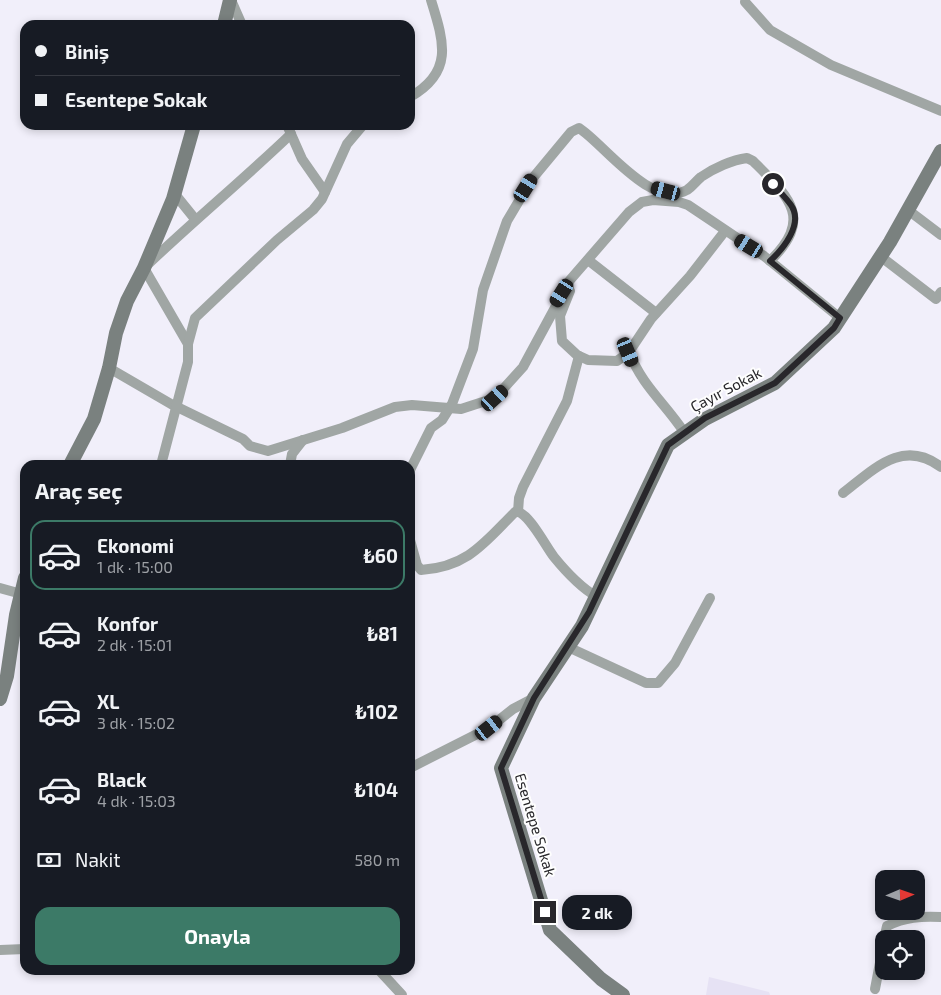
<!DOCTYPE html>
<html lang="tr">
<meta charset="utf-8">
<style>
:root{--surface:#171b24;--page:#20242c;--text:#f1f3f6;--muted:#9ea1a6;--line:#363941;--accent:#3c7a67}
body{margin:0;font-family:"Exo 2",sans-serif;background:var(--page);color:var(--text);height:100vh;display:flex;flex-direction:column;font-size:19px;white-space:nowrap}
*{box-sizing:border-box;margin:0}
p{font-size:16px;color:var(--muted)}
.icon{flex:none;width:28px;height:28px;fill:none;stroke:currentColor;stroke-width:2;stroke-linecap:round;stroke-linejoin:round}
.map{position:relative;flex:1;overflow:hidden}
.details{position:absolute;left:20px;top:460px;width:395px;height:515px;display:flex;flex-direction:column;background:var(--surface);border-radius:15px;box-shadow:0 2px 8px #0003}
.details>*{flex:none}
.guide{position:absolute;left:20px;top:20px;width:395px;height:110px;border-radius:15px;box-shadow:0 2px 8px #0003;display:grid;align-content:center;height:110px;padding:0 15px;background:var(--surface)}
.needle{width:32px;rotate:88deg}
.fabs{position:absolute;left:875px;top:870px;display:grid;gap:10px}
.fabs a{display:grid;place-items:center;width:50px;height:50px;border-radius:10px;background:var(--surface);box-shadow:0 2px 8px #0003;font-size:25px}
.end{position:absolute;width:22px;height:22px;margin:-11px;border:6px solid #28272b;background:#fff;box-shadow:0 0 0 2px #fff}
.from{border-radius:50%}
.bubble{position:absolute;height:35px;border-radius:15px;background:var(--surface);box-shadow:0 2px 8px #0003;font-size:16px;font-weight:700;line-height:35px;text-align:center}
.car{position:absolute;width:15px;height:30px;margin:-15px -8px;border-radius:6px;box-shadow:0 0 4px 1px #0007;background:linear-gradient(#222 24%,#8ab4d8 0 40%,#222 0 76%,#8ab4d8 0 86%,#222 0)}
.guide b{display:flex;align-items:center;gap:18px;height:48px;font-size:19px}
.guide b+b{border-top:1px solid var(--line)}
.guide i{width:12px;height:12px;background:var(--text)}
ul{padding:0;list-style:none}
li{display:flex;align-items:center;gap:15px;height:70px;margin:0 10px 8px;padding:0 5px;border:2px solid transparent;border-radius:15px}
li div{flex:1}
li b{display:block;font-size:19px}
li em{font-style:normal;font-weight:700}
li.active{border-color:var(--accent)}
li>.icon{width:45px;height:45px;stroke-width:1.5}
h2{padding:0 15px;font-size:22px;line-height:60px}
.pay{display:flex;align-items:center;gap:12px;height:55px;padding:0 15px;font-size:19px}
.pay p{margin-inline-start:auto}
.primary-button{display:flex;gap:10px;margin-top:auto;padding:10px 15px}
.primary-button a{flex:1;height:58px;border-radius:15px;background:var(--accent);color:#fff;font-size:20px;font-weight:700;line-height:58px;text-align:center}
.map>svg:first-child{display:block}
</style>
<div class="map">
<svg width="941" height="995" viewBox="0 0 941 995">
<rect width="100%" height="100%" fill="#f1effa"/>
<polygon fill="#e6e2f4" points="709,977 769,992 770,995 706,995"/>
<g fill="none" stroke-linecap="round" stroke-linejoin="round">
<g stroke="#a0a6a4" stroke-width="10">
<polyline points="231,0 242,25"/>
<polyline points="745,2 770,30 831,65 941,111"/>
<path d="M410 97C454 72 444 42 431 0"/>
<polyline points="287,125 302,159 325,192"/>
<polyline points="174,193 195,219"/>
<polyline points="908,210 941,235"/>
<polyline points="880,256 936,299 941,292"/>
<polyline points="588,260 656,313"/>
<polyline points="570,291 560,316 562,341 577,355 588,360 617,361 629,352 651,319 690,276 725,231"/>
<path d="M188 344 144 268C192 222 243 180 291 134"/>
<path d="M629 352C643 387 664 402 684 432"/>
<polyline points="109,368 171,404 243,439 250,446 268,451 342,428 395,407 412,405 461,409 495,398 523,367 570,280 629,212 642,202 653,200 679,202 688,205 764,256 840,318"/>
<polyline points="161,465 188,362 188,344 195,318 277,240 313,210 322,199 347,144 363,125"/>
<polyline points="290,465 292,454 303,440"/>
<path d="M410 470 431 428 442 420 452 404 473 349 483 290 507 221 532 179 571 132 579 128C604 144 651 210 687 190 693 186 696 181 701 177 714 168 732 160 747 158L753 161C789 197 814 218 770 261"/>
<path d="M843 493C874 469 903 438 941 467"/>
<polyline points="518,512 519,498 523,487 567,401 579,356"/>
<path d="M518 512C530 515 546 547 554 557 567 573 580 587 597 597"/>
<path d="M410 540 417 565 421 570C468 567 485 542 515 512H518"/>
<polyline points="0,588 25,595"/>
<polyline points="568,647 646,683 658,683 675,663 710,598"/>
<polyline points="410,768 489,728 513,709 534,698"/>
<path d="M884 939 887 926C905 917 921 916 941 917"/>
<polyline points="0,950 25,949"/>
<polyline points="379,970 402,995"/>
<polyline points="875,989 884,942"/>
</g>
<g stroke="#7a817f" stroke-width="14">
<polyline points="224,25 230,0"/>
<polyline points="70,465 94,419 109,368 116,333 127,301 144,268 173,199 194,125"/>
<polyline points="0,699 7,676 16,615 25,578"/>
<polyline points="623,995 601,979 550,930 501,768 534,698 582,626 668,445 705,419 775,383 834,328 890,242 941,151"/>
</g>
</g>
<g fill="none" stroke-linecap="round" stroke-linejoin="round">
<path stroke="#28272b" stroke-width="6" d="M545 912 501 768 534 698 589 612 668 445 705 418 775 383 834 328 840 318 770 261C783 249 804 224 791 205 786 198 779 191 773 184"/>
</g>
<g text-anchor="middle" stroke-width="4" stroke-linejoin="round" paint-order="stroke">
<g font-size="15" fill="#28272b" stroke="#fefefe">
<text transform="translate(726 390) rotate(-28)" y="5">Çayır Sokak</text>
<text transform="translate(535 825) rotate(73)" y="5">Esentepe Sokak</text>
</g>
</g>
</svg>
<div class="fabs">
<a><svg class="needle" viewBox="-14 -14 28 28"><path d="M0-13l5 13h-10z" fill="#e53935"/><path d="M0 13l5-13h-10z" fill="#9ea1a6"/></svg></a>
<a><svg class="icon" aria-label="locate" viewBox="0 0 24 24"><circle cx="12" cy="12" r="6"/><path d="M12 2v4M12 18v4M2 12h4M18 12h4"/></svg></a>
</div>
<i class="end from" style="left:773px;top:184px"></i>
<i class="end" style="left:545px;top:912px"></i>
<div class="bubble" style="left:562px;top:895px;width:70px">2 dk</div>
<i class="car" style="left:526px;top:188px;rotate:32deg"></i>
<i class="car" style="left:666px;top:191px;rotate:285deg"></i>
<i class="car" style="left:749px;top:246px;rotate:301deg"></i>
<i class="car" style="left:562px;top:293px;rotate:212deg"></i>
<i class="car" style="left:628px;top:352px;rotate:157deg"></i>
<i class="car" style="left:495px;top:398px;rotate:48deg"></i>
<i class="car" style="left:489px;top:728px;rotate:52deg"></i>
<div class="guide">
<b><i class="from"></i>Biniş</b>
<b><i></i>Esentepe Sokak</b>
</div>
<section class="details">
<h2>Araç seç</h2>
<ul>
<li class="active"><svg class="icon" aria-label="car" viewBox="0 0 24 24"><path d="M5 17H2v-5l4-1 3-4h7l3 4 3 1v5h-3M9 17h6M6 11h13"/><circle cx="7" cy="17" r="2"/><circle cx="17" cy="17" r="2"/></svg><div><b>Ekonomi</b><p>1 dk · 15:00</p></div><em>₺60</em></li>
<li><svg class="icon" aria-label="car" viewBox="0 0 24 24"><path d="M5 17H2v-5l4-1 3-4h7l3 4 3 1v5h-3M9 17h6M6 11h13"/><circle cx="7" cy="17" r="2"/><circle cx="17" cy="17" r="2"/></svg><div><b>Konfor</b><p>2 dk · 15:01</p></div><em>₺81</em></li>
<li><svg class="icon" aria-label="car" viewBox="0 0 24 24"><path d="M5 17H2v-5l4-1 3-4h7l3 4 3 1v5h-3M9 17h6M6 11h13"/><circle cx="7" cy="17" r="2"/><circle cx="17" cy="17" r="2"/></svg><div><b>XL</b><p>3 dk · 15:02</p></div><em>₺102</em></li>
<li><svg class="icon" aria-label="car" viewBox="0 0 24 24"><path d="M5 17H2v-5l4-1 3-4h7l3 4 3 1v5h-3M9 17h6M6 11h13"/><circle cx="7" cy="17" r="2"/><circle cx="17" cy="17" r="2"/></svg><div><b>Black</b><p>4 dk · 15:03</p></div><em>₺104</em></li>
</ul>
<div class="pay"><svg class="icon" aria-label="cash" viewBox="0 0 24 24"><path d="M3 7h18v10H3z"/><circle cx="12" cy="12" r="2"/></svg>Nakit<p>580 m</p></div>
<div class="primary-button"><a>Onayla</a></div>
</section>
</div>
